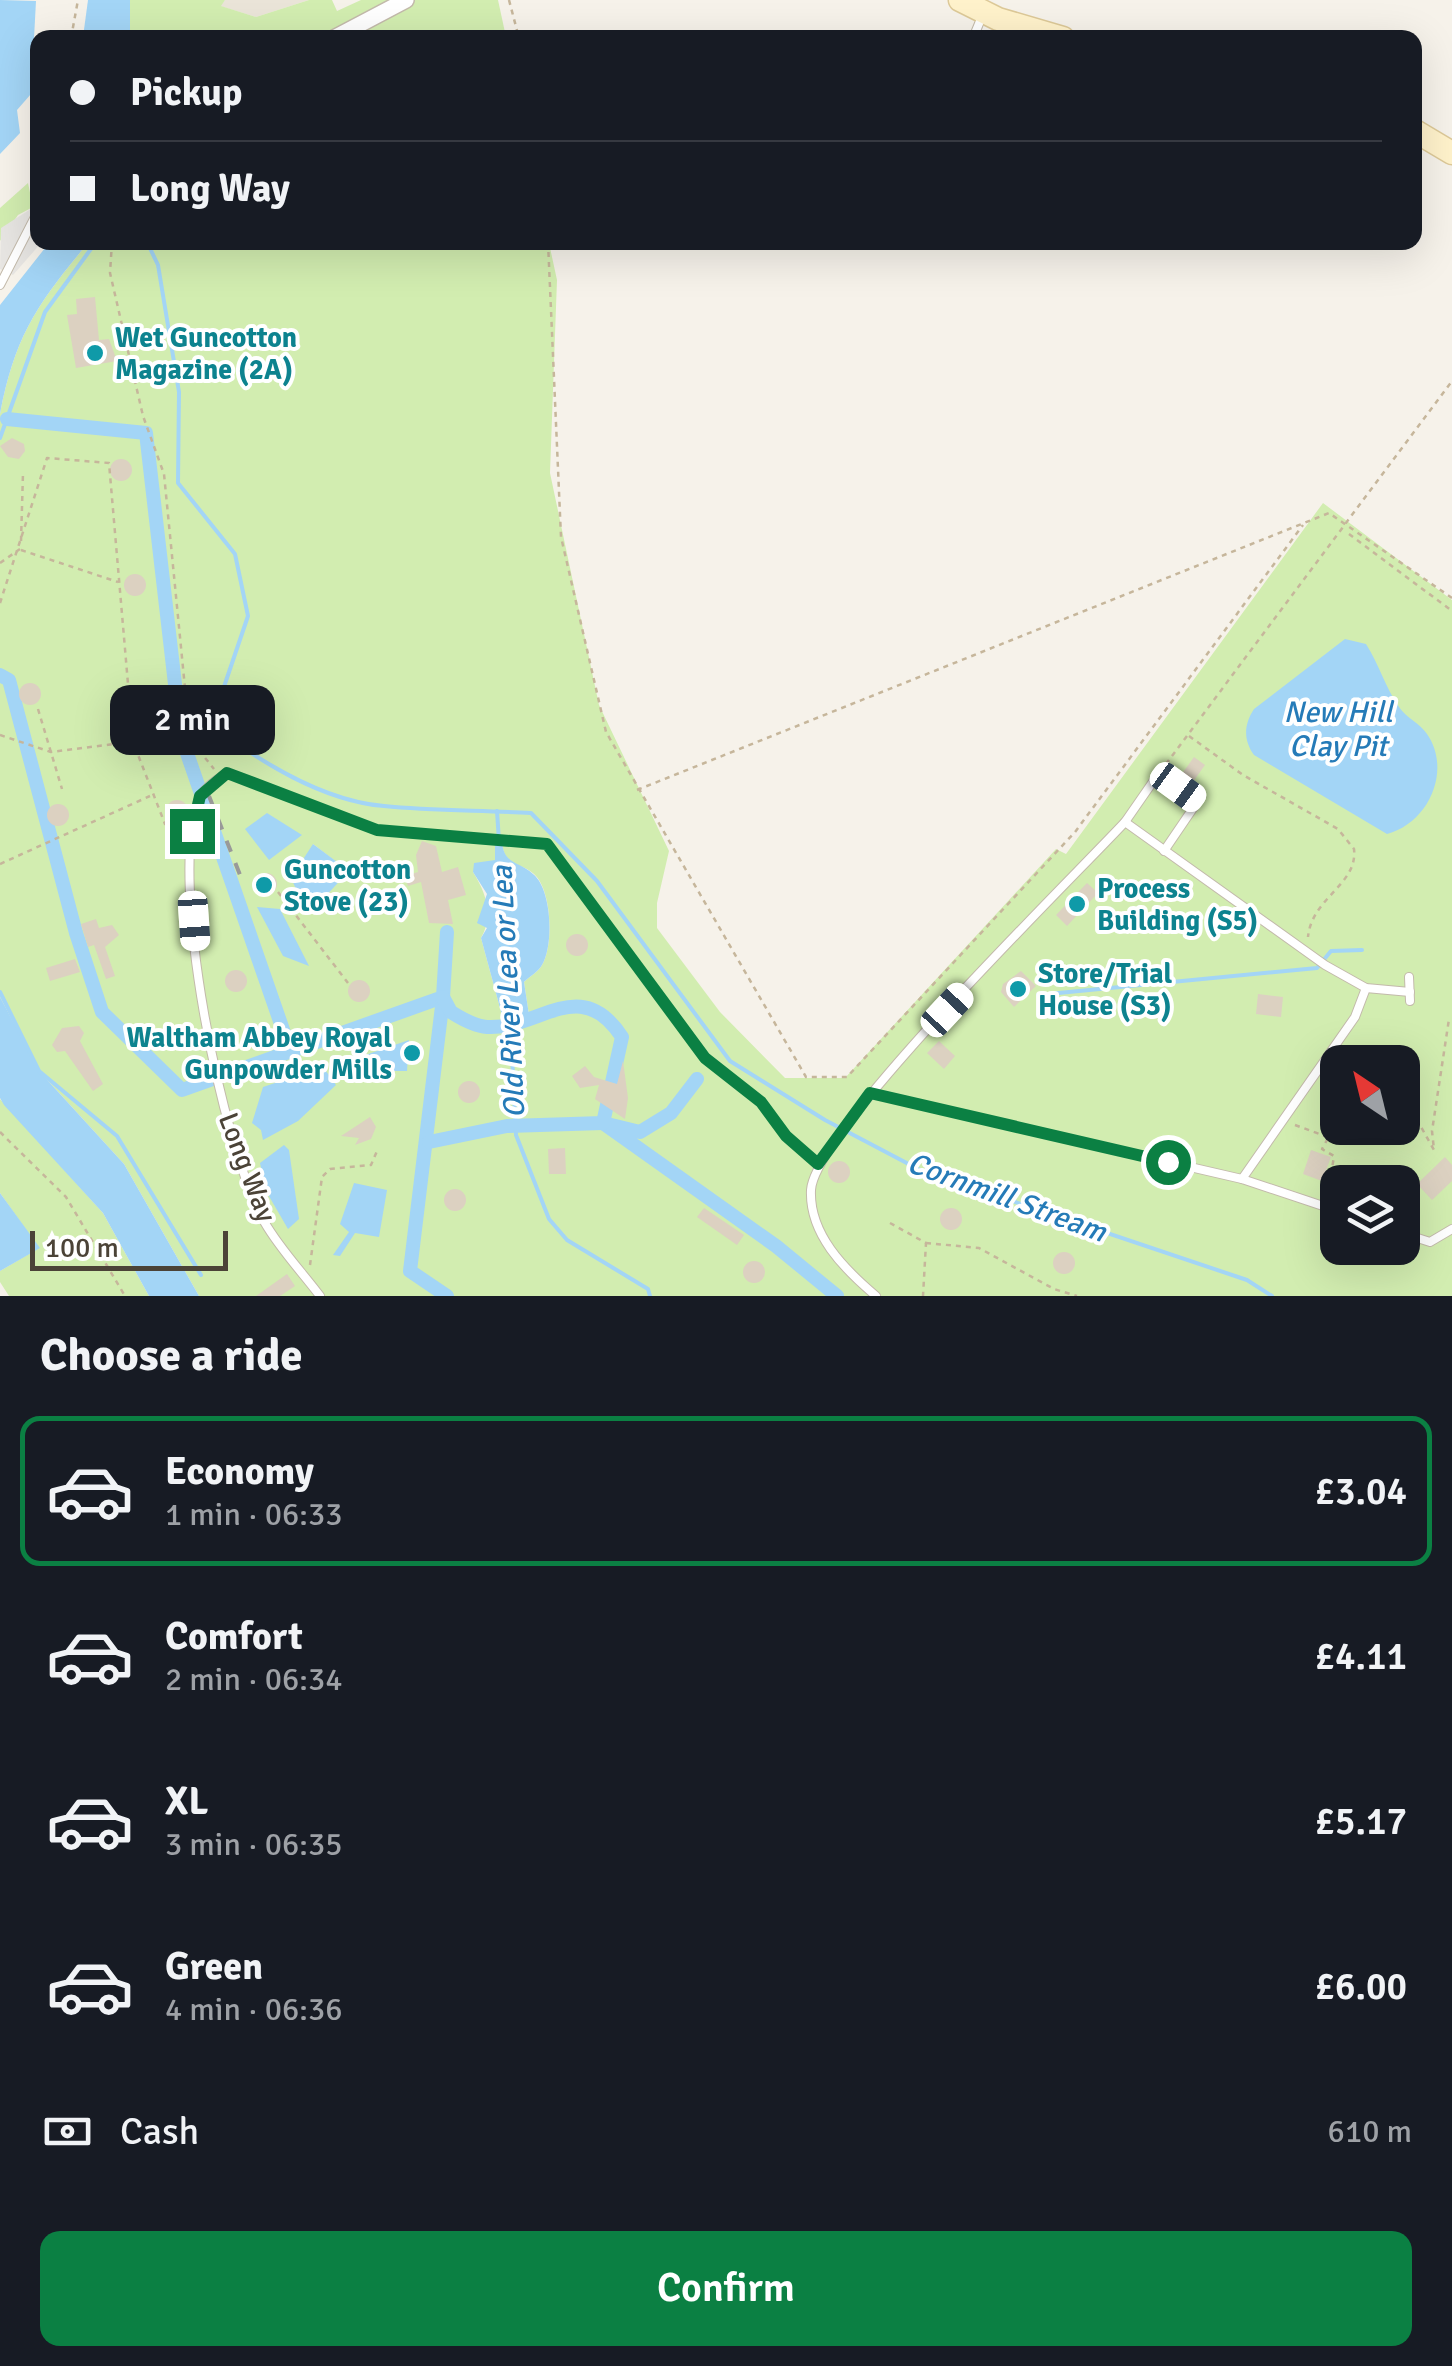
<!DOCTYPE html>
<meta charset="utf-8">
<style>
:root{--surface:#171b24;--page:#242831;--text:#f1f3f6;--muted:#9ea1a6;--line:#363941;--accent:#0b8043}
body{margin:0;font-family:Signika,sans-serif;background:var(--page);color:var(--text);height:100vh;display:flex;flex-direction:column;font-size:38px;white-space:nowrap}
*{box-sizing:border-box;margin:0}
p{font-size:32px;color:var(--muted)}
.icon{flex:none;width:55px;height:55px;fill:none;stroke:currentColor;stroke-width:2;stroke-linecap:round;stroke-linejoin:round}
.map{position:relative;height:1296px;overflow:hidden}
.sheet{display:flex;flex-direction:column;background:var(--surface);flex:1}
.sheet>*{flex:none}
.banner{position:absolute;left:30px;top:30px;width:1392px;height:220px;border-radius:20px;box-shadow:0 10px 40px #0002;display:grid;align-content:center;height:220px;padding:0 40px;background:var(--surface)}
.needle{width:65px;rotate:325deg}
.controls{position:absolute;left:1320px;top:1045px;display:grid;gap:20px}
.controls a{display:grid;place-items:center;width:100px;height:100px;border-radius:20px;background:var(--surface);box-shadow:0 10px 40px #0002;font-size:50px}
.scale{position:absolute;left:30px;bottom:25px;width:198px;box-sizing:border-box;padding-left:10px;border:5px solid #4b4337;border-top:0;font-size:28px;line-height:35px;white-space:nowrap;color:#4b4337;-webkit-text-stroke:8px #fff;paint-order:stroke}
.end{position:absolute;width:45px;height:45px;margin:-22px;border:12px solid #0b8043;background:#fff;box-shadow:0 0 0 5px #fff}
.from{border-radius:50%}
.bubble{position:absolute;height:70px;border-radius:20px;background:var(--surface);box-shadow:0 10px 40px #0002;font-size:32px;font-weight:600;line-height:70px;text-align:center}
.car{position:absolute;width:30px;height:60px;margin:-30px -15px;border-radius:12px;box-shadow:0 0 8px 2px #0007;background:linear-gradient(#fff 24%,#345 0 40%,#fff 0 76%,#345 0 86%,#fff 0)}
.banner b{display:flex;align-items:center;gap:35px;height:95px;font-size:38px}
.banner b+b{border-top:2px solid var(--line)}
.banner i{width:25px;height:25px;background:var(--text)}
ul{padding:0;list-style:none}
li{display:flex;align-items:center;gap:30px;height:150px;margin:0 20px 15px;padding:0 20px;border:5px solid transparent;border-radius:20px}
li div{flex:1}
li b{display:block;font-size:38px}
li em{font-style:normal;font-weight:600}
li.active{border-color:var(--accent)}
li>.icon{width:90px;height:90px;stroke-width:1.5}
h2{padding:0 40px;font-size:45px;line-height:120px}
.pay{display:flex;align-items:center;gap:25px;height:110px;padding:0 40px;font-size:38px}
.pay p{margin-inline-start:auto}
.button{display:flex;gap:20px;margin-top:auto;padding:20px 40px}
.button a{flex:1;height:115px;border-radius:20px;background:var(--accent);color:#fff;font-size:40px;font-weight:600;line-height:115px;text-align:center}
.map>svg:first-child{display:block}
</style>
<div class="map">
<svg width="1452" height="1296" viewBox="0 0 1452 1296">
<rect width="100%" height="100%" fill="#f6f2ea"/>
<polygon fill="#eae4d8" points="225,0 309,0 256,17 220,6"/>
<g fill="#d2edb0" fill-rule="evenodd">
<polygon points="130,0 225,0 221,6 256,17 309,0 332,0 337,11 361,0 399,0 324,37 130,37"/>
<polygon points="415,0 498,0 506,37 343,38"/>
<polygon points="28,183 33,207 18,215 0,241 0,208"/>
<path d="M88 243H549L557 280 550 473 599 705 669 851 657 903V928L720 1012 785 1078H845L1056 849 1066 854 1323 503 1452 600V1296H199L124 1164 39 1071 0 997V414C15 335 38 303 88 243ZM502 843C504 866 520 862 534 874 552 890 554 945 542 965 539 971 529 977 524 982L529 1015 503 1019 481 938C494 915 486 893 473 872L495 861ZM313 844 348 871 308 914ZM1338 1062H1402V1128H1338ZM1338 1182H1402V1248H1338Z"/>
<polygon points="0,1099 103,1213 149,1296 9,1296 0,1282 0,1271 39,1248 0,1193"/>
</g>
<polygon fill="#e7e5e2" points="37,205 41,243 13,275 0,269 1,228"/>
<g fill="#a3d5f6">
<polygon points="0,0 36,1 31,94 17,110 20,133 0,154"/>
<polygon points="88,0 130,0 130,37 83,37"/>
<path d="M49 243H88C38 303 15 335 0 414V305Z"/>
<path d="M1345 639 1366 644C1379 664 1385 687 1399 707 1406 718 1420 723 1427 734 1452 770 1429 823 1387 834L1254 755C1243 740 1244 724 1254 709Z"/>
<polygon points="267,813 302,835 269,860 245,829"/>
<path d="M495 842H502C504 865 519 861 533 874 552 889 554 945 542 965 539 971 529 977 524 982L529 1015 503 1019 481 938 487 928 477 923 487 894 473 872 474 863 495 860Z"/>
<polygon points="313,844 349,871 308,915 291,878"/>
<polygon points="257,907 280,909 309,966 283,956"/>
<polygon points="0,997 39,1071 124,1164 199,1296 149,1296 103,1213 4,1105 0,1098"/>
<polygon points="409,1040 407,1071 353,1071 348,1061"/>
<polygon points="323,1067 336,1085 298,1121 263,1140 261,1130 252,1123 263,1087"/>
<polygon points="284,1145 289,1150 299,1219 288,1229 266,1191 260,1163"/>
<polygon points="354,1183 387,1190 379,1237 355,1233 340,1256 333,1255 349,1232 340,1224"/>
<polygon points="0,1193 40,1248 0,1271"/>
</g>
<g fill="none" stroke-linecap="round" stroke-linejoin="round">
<g stroke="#a3d5f6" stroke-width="4">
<path d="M147 242 158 265 179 392 178 483 235 554 248 616 211 725C259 761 322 801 384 806 433 811 482 810 531 813L597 881 730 1061 825 1120 920 1170 1247 1280 1272 1296"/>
<polyline points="0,438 45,312 96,242"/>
<polyline points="497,811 499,841"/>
<polyline points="0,992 39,1071 117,1136 201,1275"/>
<polyline points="1038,995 1317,968 1331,951 1362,950"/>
<polyline points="510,1015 516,1135 549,1219 567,1240 648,1289 650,1296"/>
</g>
<g stroke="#a3d5f6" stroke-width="14">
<polyline points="7,419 146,433 181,736 290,1050"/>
<polyline points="0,675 9,680 76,933 102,1012 182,1090 443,997 447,932"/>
<polyline points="443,998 410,1271 447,1296"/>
<polyline points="697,1079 671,1113 640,1132 603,1123 776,1246 837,1296"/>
<path d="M429 1142 507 1126 603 1123 622 1037C580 973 539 1030 487 1027 474 1026 462 1019 451 1012L443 997"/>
</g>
</g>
<g fill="#dcd1c1">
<polygon points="95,297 99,340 109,339 117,361 76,368 67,315 77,314 76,299"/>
<polygon points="12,438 24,444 25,451 19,459 8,457 0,446"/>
<circle cx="121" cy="470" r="11"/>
<circle cx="135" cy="585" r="11"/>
<circle cx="30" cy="694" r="11"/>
<circle cx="149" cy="701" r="11"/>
<polygon points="1194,757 1205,765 1190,786 1179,778"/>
<circle cx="177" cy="811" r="11"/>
<circle cx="58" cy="815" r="11"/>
<polygon points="422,841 436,846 442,872 458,867 466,895 448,900 453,924 429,923 421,882 408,886 405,876 418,872 416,855"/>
<circle cx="266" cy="884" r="11"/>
<polygon points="1087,883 1098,893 1067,926 1056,915"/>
<polygon points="96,919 99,928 112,925 119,935 105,947 115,976 106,979 94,945 88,947 81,924"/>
<circle cx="577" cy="945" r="11"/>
<polygon points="75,959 80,972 50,981 46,968"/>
<circle cx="236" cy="981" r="11"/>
<polygon points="1021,971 1036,986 1014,1007 1001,992 1003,984"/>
<circle cx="359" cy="991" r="11"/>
<polygon points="1258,994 1283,997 1281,1017 1256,1014"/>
<polygon points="79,1026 84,1033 80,1041 103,1084 93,1091 65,1051 57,1052 52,1045 62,1028"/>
<polygon points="939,1041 955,1056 944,1069 927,1053"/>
<polygon points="623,1061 628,1098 625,1119 595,1099 599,1085 580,1088 572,1076 585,1066 594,1077 617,1084"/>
<circle cx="469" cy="1092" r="11"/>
<polygon points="370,1117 376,1127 371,1139 355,1145 359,1138 341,1136"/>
<polygon points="565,1148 566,1174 549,1174 548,1149"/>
<polygon points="1311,1150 1331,1157 1322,1181 1303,1174"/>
<polygon points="1445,1157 1452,1165 1452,1181 1432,1200 1417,1184"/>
<circle cx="839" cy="1172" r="11"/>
<circle cx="455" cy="1200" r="11"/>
<circle cx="951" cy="1219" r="11"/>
<polygon points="704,1208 744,1235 737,1245 697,1217"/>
<circle cx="1064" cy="1263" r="11"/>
<circle cx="754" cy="1272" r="11"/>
<polygon points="287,1274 295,1286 280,1296 256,1296"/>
</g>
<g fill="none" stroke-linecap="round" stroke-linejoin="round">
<defs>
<g id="service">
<polyline points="973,38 983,14"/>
<polyline points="0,285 38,211"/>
<polyline points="1125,822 1325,965 1366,988 1410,992"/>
<polyline points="1409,977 1410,1001"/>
<polyline points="870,1093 1242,1179 1338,1211"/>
<polyline points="1242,1179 1355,1017 1366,988"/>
<polyline points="1402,1233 1430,1242 1452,1229"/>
<path d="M320 1296C302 1272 280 1249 265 1223 222 1148 167 878 199 799 203 789 217 779 227 773L377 830 547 844 705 1058 761 1102 786 1136 817 1164"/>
<path d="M876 1296C844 1269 809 1234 811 1190 814 1131 1071 880 1125 822L1159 773 1198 801 1164 851"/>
</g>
<polyline id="minor" points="334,38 406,0"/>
<g id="secondary">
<polyline points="960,0 998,19 1063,38"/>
<polyline points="1415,131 1452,153"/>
</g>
</defs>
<use href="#service" stroke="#c3baab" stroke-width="10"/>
<use href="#minor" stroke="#c3baab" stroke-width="18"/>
<use href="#secondary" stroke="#ddc998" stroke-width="25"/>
<g stroke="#c6b69b" stroke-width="2.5" stroke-dasharray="5 5" stroke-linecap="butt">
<polyline points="509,0 519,38"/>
<polyline points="71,38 78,0"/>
<polyline points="112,242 110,273 143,416 164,474 190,739 214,769"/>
<polyline points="548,242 561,537 606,732 806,1077 847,1077 1075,832 1303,525"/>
<polyline points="1349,534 1452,611"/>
<polyline points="21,541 23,473"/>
<polyline points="21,550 118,582"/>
<polyline points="0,563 20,549"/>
<polyline points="0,603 47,458 109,463 133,742 165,824 181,828"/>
<polyline points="38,709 62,789"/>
<polyline points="0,735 51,752 130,742"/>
<path d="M1189 736 1243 775 1338 829 1354 849C1358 885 1312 897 1308 937"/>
<polyline points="1166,764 1452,381"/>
<polyline points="637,790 1329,513 1452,598"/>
<polyline points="0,864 150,796"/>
<polyline points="278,892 348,983"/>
<polyline points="1402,1093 1434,1150 1432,1131 1449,1019"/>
<polyline points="1295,1125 1325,1136"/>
<polyline points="0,1132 66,1197 125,1296"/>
<polyline points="1331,1175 1334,1156 1322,1149 1338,1120"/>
<polyline points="890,1223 926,1243 923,1296"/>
<polyline points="926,1243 979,1248 1054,1289 1077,1296"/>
<polyline points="310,1265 322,1177 330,1169 371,1165 377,1151"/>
</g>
<use href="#service" stroke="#fff" stroke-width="8"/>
<use href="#minor" stroke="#fff" stroke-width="15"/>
<use href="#secondary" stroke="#fff2cb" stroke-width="22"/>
<polyline stroke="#999" stroke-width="4" stroke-dasharray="12 12" stroke-linecap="butt" points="209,796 244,885"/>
</g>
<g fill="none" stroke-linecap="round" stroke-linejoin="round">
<polyline stroke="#0b8043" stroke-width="12" points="192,831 200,796 227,773 377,830 547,844 705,1058 761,1102 786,1136 818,1164 870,1093 1168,1162"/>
</g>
<g fill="#0f9aa8" stroke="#fff" stroke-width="4">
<circle cx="95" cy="353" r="10"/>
<circle cx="264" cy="885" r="10"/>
<circle cx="1077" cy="904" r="10"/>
<circle cx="1018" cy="989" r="10"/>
<circle cx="412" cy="1053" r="10"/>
</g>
<g text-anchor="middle" stroke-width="8" stroke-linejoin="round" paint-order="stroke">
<g font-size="28" font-weight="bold" fill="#0d838f" stroke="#fff" text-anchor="start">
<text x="115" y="347">Wet Guncotton<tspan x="115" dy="32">Magazine (2A)</tspan></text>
<text x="284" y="879">Guncotton<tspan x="284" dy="32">Stove (23)</tspan></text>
<text x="1097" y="898">Process<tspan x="1097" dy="32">Building (S5)</tspan></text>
<text x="1038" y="983">Store/Trial<tspan x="1038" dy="32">House (S3)</tspan></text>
<text x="392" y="1047" text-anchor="end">Waltham Abbey Royal<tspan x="392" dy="32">Gunpowder Mills</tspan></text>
</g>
<g font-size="28" fill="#4b4337" stroke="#fff">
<text transform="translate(248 1167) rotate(69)" y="10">Long Way</text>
</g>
<g font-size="30" font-style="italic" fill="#257bb8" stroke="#fff">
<text x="1338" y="722">New Hill<tspan x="1338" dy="34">Clay Pit</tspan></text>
<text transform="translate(508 992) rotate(-93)" y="10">Old River Lea or Lea</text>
<text transform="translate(1007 1197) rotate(20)" y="10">Cornmill Stream</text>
</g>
</g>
</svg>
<div class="controls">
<a><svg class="needle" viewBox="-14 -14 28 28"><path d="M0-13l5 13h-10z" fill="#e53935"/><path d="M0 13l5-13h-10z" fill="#9ea1a6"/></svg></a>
<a><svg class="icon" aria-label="layers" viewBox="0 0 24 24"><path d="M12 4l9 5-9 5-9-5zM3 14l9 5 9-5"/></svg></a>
</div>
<div class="scale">100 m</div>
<i class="end from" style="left:1168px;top:1162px"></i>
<i class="end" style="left:192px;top:831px"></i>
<div class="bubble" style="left:110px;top:685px;width:165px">2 min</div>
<i class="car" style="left:1178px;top:787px;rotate:126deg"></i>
<i class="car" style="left:194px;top:921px;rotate:176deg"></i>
<i class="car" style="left:947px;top:1010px;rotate:43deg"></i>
<div class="banner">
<b><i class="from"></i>Pickup</b>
<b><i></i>Long Way</b>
</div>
</div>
<section class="sheet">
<h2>Choose a ride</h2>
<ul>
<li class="active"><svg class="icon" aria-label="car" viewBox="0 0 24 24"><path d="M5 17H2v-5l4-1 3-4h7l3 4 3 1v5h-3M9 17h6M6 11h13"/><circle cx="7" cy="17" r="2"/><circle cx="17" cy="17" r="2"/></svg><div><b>Economy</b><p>1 min · 06:33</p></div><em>£3.04</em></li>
<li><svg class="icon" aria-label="car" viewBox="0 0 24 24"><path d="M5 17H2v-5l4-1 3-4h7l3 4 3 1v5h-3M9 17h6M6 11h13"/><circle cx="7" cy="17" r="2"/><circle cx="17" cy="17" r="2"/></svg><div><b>Comfort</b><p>2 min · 06:34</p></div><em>£4.11</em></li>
<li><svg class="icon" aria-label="car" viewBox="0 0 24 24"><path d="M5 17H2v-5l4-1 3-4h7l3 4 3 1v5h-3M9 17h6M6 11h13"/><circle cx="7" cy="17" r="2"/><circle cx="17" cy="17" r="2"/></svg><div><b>XL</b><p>3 min · 06:35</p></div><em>£5.17</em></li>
<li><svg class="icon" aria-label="car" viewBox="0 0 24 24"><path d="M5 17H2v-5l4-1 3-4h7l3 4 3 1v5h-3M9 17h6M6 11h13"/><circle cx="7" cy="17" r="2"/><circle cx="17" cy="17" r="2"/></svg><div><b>Green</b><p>4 min · 06:36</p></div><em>£6.00</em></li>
</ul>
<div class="pay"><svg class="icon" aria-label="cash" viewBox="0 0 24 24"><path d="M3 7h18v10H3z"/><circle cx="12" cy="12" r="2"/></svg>Cash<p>610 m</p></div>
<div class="button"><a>Confirm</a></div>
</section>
